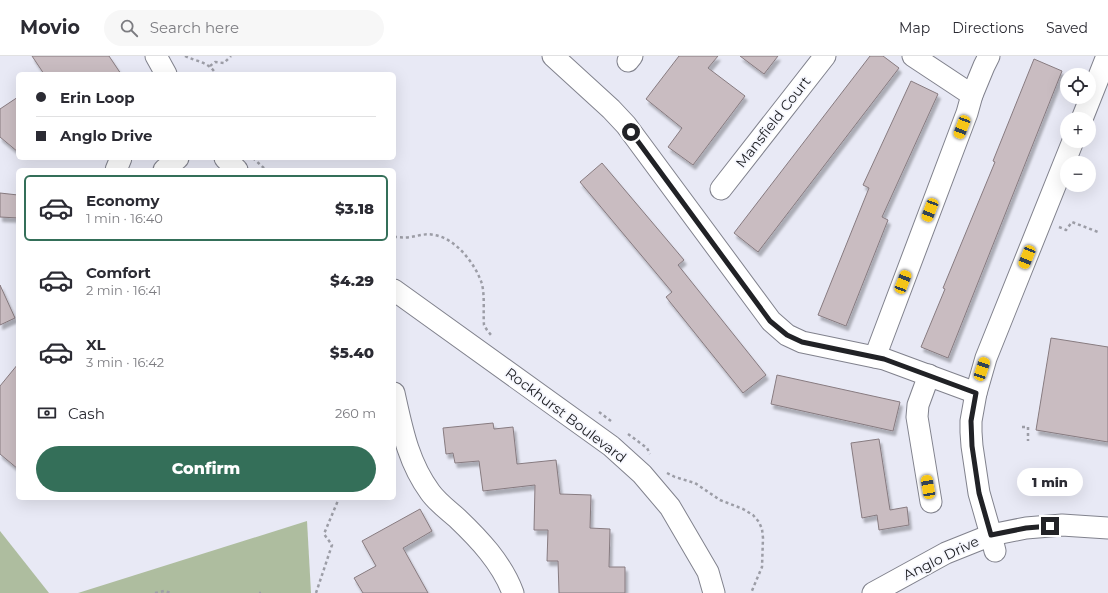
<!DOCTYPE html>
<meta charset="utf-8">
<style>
:root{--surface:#fff;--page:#f7f7f7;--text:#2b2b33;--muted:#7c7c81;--line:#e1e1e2;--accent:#346f59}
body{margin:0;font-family:Montserrat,sans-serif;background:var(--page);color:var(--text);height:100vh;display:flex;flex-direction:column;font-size:15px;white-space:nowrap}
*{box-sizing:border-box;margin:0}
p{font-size:13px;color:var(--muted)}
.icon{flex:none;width:22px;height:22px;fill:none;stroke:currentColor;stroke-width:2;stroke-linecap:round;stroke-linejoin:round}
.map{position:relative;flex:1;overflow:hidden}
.drawer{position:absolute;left:16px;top:112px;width:380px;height:332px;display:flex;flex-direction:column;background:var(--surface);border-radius:6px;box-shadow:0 4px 16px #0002}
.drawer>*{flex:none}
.banner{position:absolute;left:16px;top:16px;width:380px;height:88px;border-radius:6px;box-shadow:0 4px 16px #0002;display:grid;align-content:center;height:88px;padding:0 20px;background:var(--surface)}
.controls{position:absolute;left:1060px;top:12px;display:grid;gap:8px}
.controls a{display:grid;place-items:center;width:36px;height:36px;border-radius:50%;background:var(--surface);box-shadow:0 4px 16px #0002;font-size:20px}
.end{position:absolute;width:18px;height:18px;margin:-9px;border:5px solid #212226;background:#fff;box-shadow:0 0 0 2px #fff}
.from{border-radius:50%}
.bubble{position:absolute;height:28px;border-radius:14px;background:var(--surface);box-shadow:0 4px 16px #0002;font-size:13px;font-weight:800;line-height:28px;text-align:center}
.car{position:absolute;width:12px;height:24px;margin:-12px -6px;border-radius:5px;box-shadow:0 0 3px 1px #0007;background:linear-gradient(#f5c518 24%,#345 0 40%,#f5c518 0 76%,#345 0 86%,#f5c518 0)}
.banner b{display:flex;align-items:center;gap:14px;height:38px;font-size:15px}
.banner b+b{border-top:1px solid var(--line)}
.banner i{width:10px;height:10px;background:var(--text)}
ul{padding:7px 0 0;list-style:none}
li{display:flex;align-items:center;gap:12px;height:66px;margin:0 8px 6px;padding:0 12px;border:2px solid transparent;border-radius:6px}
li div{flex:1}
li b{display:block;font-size:15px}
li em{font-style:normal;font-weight:800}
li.on{border-color:var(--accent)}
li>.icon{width:36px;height:36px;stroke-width:1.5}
.pay{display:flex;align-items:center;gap:10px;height:44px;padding:0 20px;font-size:15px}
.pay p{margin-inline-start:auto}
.action{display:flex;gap:8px;margin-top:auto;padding:8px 20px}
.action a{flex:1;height:46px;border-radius:24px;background:var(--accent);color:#fff;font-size:16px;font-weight:800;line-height:46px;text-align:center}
header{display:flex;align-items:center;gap:24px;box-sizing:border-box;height:56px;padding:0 20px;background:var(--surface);border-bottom:1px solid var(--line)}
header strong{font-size:19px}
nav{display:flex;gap:22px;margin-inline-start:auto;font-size:14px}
.search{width:280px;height:36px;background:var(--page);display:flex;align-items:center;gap:10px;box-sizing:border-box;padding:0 14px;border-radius:22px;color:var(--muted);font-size:15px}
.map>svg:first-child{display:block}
</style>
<header>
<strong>Movio</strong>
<div class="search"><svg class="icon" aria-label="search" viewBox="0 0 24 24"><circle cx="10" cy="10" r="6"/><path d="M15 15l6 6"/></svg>Search here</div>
<nav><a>Map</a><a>Directions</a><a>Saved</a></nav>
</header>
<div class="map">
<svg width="1108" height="537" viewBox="0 0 1108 537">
<defs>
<filter id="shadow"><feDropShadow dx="2.5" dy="4.5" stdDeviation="1" flood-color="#0004"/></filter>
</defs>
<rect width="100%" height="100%" fill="#e8e9f5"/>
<g fill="#aebd9f">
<polygon points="307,465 311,537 78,537"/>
<polygon points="0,475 49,537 0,537"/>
</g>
<g fill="#c9bcc1" stroke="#877b80" filter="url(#shadow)">
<polygon points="32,0 109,0 121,18 44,18"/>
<polygon points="679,0 718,0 708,12 745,40 693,109 668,91 682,72 646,43"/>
<polygon points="740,0 778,0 764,18"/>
<polygon points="870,0 883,0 899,12 758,196 734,177"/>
<polygon points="1034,3 1062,15 948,302 921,291 945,233 943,232 995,106 993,105"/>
<polygon points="911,25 938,38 882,161 888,164 846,270 818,259 869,132 863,129"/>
<polygon points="18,41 18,96 0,81 0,53"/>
<polygon points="602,107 684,204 678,209 766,319 743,337 666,241 672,236 580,126"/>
<polygon points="0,137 18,139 18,162 0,161"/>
<polygon points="0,229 15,262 0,269"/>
<polygon points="1051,282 1108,291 1108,386 1036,374"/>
<polygon points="18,308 18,413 0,398 0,330"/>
<polygon points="777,319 900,346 893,375 771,348"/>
<polygon points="493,367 494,373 513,371 517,408 556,404 560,438 591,439 590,472 610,473 609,511 625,511 625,537 559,537 558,505 547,505 548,474 534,474 535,429 483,435 479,405 455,407 453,397 446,398 443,372"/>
<polygon points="879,383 890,454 907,451 909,469 879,474 877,459 862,462 851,387"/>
<polygon points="420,453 432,475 403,492 428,537 363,537 354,522 376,510 362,485"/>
</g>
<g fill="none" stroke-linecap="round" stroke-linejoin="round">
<defs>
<g id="minor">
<polyline points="156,0 166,18"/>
<polyline points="553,0 611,53 626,69 771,265 787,279 802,286 884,303 976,337"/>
<polyline points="628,5 632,0"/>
<polyline points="972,39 984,10 989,0"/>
<polyline points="1082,63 1107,0"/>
<polyline points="225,102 237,114"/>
<polyline points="116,114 121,102"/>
<polyline points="164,114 178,102"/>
<polyline points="721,133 825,0"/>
<polyline points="394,234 611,390 642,418 670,451 708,516 714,537"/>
<polyline points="875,301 967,57 972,39 913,0"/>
<polyline points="929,319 918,349 917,361 931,446"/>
<path d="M394 337C402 373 408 406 430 436 437 446 448 454 457 462 479 483 502 507 513 537"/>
<polyline points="995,495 991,479 979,437 972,390 971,376 971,365 976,337 986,302 1073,85"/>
<polyline points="873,537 946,497 991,479 1026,472 1062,469 1108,472"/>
</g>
</defs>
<use href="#minor" stroke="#81828d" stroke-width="23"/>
<g stroke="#9c9da6" stroke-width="2.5" stroke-dasharray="3 3" stroke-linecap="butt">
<path d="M185 0C197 6 208 5 216 18"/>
<polyline points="210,10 215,6 224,7 231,0"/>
<polyline points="253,102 266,114"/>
<polyline points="1059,171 1066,174 1072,166 1098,176"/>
<path d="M394 181C399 181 404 182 410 181 418 180 426 177 434 179 456 182 476 209 482 228 485 241 483 256 484 269L487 274 491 279"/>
<polyline points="599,356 611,365"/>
<polyline points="1022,371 1028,371 1028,385"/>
<polyline points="628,378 647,392 650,398"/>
<polyline points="667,417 675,421 695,427 720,444 743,453 753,459 759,466 762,473 763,482 762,511 751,537"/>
<polyline points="155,537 164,535 172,537"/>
<polyline points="259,537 261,537"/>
<polyline points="316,537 332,489 324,478 339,442"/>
</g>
<use href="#minor" stroke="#fff" stroke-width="21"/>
</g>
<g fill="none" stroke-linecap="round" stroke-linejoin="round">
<polyline stroke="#212226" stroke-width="5" points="631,76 770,265 787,279 802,286 884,303 976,337 971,365 972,390 979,437 991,479 1026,472 1050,470"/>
</g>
<g text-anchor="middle" stroke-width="3.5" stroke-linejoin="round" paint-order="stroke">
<g font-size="14" fill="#212226" stroke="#f6f7fe">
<text transform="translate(773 66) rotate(-52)" y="5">Mansfield Court</text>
<text transform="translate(566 359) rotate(37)" y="5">Rockhurst Boulevard</text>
<text transform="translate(941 502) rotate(-26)" y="5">Anglo Drive</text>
</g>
</g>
</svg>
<div class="controls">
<a><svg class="icon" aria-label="locate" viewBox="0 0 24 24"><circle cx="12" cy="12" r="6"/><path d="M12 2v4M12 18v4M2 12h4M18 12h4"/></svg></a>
<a>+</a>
<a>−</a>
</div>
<i class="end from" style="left:631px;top:76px"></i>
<i class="end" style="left:1050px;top:470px"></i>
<div class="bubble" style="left:1017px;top:412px;width:66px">1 min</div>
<i class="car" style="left:962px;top:71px;rotate:201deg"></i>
<i class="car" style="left:930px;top:154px;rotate:201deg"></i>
<i class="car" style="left:1027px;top:201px;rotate:202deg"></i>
<i class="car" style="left:903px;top:226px;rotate:21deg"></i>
<i class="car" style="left:982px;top:313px;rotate:18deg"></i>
<i class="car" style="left:928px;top:431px;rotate:350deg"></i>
<div class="banner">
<b><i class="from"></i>Erin Loop</b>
<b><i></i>Anglo Drive</b>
</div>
<section class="drawer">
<ul>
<li class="on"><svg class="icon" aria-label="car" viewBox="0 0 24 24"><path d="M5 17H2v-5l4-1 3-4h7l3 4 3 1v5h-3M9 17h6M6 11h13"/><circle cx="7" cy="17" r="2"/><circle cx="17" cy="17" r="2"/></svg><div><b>Economy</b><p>1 min · 16:40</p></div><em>$3.18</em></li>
<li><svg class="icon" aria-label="car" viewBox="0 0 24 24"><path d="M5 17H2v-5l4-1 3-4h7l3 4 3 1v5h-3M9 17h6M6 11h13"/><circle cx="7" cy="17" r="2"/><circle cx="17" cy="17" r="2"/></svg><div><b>Comfort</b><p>2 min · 16:41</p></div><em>$4.29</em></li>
<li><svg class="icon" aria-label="car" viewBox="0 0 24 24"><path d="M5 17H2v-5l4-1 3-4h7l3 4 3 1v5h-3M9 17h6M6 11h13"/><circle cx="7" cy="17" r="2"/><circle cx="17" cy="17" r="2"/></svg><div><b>XL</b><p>3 min · 16:42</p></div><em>$5.40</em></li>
</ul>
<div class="pay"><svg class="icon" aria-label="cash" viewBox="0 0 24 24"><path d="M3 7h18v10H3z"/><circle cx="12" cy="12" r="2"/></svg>Cash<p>260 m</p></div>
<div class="action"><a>Confirm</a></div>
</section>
</div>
